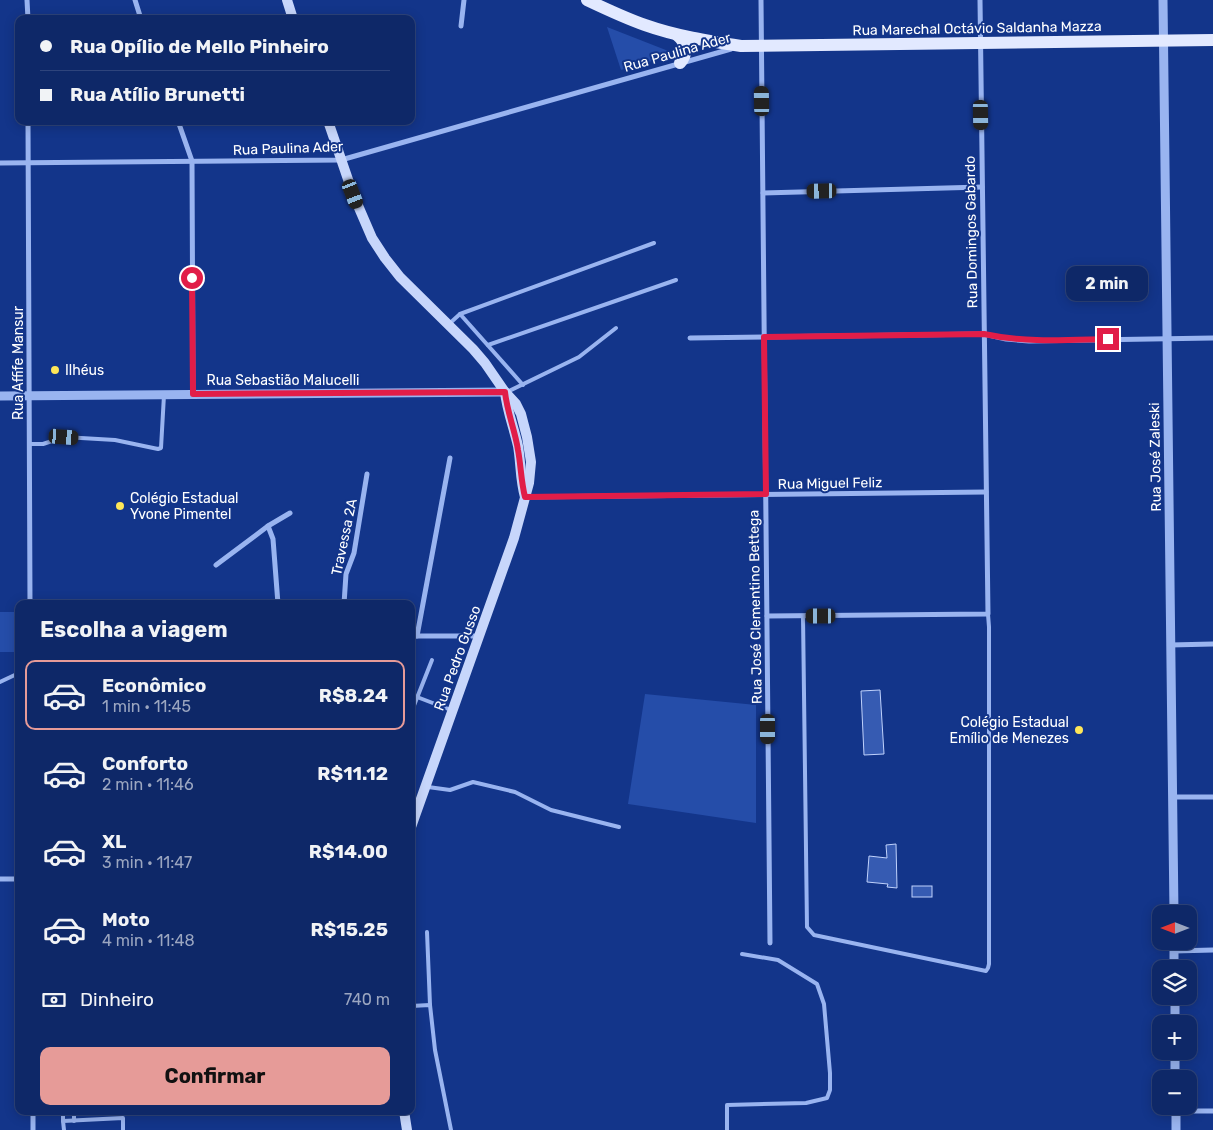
<!DOCTYPE html>
<html lang="pt">
<meta charset="utf-8">
<style>
:root{--surface:#0e2868;--page:#17306e;--text:#f1f3f6;--muted:#9ba6c0;--line:#2e447c;--accent:#e69b98}
body{margin:0;font-family:Rubik,sans-serif;background:var(--page);color:var(--text);height:100vh;display:flex;flex-direction:column;font-size:19px;white-space:nowrap}
*{box-sizing:border-box;margin:0}
p{font-size:16px;color:var(--muted)}
.icon{flex:none;width:28px;height:28px;fill:none;stroke:currentColor;stroke-width:2;stroke-linecap:round;stroke-linejoin:round}
.map{position:relative;flex:1;overflow:hidden}
.sheet{position:absolute;left:15px;top:600px;width:400px;height:515px;display:flex;flex-direction:column;background:var(--surface);border-radius:10px;box-shadow:0 2px 12px #0003,0 0 0 1px var(--line)}
.sheet>*{flex:none}
.guide{position:absolute;left:15px;top:15px;width:400px;height:110px;border-radius:10px;box-shadow:0 2px 12px #0003,0 0 0 1px var(--line);display:grid;align-content:center;height:110px;padding:0 25px;background:var(--surface)}
.needle{width:32px;rotate:270deg}
.fabs{position:absolute;left:1152px;top:905px;display:grid;gap:10px}
.fabs a{display:grid;place-items:center;width:45px;height:45px;border-radius:10px;background:var(--surface);box-shadow:0 2px 12px #0003,0 0 0 1px var(--line);font-size:25px}
.end{position:absolute;width:22px;height:22px;margin:-11px;border:6px solid #e11d48;background:#fff;box-shadow:0 0 0 2px #fff}
.from{border-radius:50%}
.bubble{position:absolute;height:35px;border-radius:10px;background:var(--surface);box-shadow:0 2px 12px #0003,0 0 0 1px var(--line);font-size:16px;font-weight:700;line-height:35px;text-align:center}
.car{position:absolute;width:15px;height:30px;margin:-15px -8px;border-radius:6px;box-shadow:0 0 4px 1px #0007;background:linear-gradient(#222 24%,#8ab4d8 0 40%,#222 0 76%,#8ab4d8 0 86%,#222 0)}
.guide b{display:flex;align-items:center;gap:18px;height:48px;font-size:19px}
.guide b+b{border-top:1px solid var(--line)}
.guide i{width:12px;height:12px;background:var(--text)}
ul{padding:0;list-style:none}
li{display:flex;align-items:center;gap:15px;height:70px;margin:0 10px 8px;padding:0 15px;border:2px solid transparent;border-radius:10px}
li div{flex:1}
li b{display:block;font-size:19px}
li em{font-style:normal;font-weight:700}
li.current{border-color:var(--accent)}
li>.icon{width:45px;height:45px;stroke-width:1.5}
h2{padding:0 25px;font-size:22px;line-height:60px}
.pay{display:flex;align-items:center;gap:12px;height:55px;padding:0 25px;font-size:19px}
.pay p{margin-inline-start:auto}
.button{display:flex;gap:10px;margin-top:auto;padding:10px 25px}
.button a{flex:1;height:58px;border-radius:10px;background:var(--accent);color:#111;font-size:20px;font-weight:700;line-height:58px;text-align:center}
.map>svg:first-child{display:block}
</style>
<div class="map">
<svg width="1213" height="1130" viewBox="0 0 1213 1130">
<rect width="100%" height="100%" fill="#13358a"/>
<g fill="#254da9">
<polygon points="607,27 676,54 621,70"/>
<polygon points="0,612 14,612 15,652 0,652"/>
<polygon points="645,694 756,705 756,823 628,804"/>
</g>
<g fill="#365bb2" stroke="#c0d2fc">
<polygon points="880,690 884,754 864,755 861,691"/>
<polygon points="896,844 897,888 887,887 888,884 867,882 869,856 887,858 886,845"/>
<rect x="912" y="886" width="20" height="11"/>
</g>
<g fill="none" stroke-linecap="round" stroke-linejoin="round">
<g stroke="#99b4f0" stroke-width="4">
<polyline points="449,324 460,314"/>
<polyline points="488,345 676,280"/>
<polyline points="523,385 460,314 654,243"/>
<polyline points="507,392 579,357 616,328"/>
<polyline points="30,444 43,444 64,437 115,440 158,449 161,448 164,395"/>
<polyline points="803,616 807,927 814,935 986,971 988,968 989,964 989,627 988,614"/>
<polyline points="0,682 19,673"/>
<polyline points="417,697 451,710"/>
<polyline points="411,713 432,660"/>
<polyline points="428,787 450,790 473,782 515,792 551,810 619,827"/>
<polyline points="427,932 430,1005"/>
<polyline points="411,1006 430,1005 435,1050 451,1130"/>
<polyline points="63,1111 63,1121"/>
<polyline points="74,1121 74,1111"/>
<polyline points="64,1130 63,1121 123,1118 123,1130"/>
<polyline points="727,1130 727,1105 806,1103 827,1098 830,1090 830,1073 824,1004 817,984 778,960 742,954"/>
</g>
<g stroke="#99b4f0" stroke-width="5">
<polyline points="27,0 28,19"/>
<polyline points="135,0 141,19"/>
<polyline points="761,0 770,943"/>
<polyline points="461,26 464,0"/>
<polyline points="28,121 30,604"/>
<polyline points="178,121 192,161 193,394"/>
<polyline points="0,163 341,160 731,49"/>
<polyline points="763,193 982,187"/>
<polyline points="690,338 984,334 1006,339 1029,341 1213,338"/>
<polyline points="525,497 986,492"/>
<polyline points="268,526 273,539 278,604"/>
<polyline points="216,565 268,526 290,513"/>
<polyline points="344,604 346,574 354,553 367,474"/>
<polyline points="767,616 988,614 980,0"/>
<polyline points="411,636 480,636"/>
<polyline points="417,636 450,458"/>
<polyline points="1170,645 1213,644"/>
<polyline points="1172,797 1213,797"/>
<polyline points="0,879 19,879"/>
<polyline points="1174,951 1213,950"/>
<polyline points="33,1111 33,1130"/>
<polyline points="1176,1111 1213,1111"/>
</g>
<g stroke="#99b4f0" stroke-width="9">
<polyline points="1163,0 1174,914"/>
<polyline points="0,396 505,392"/>
<polyline points="1174,941 1174,969"/>
<polyline points="1175,996 1175,1024"/>
<polyline points="1175,1051 1175,1079"/>
<polyline points="1176,1106 1176,1130"/>
</g>
<g stroke="#c7d6fb" stroke-width="10">
<polyline points="287,0 293,19"/>
<polyline points="328,121 353,194 372,238 385,258 400,277 473,349 485,363 505,392 516,404 521,414 527,437 531,462 529,483 514,538 411,827"/>
<path d="M505 392C507 411 514 428 518 446 521 463 520 480 525 497"/>
<polyline points="404,1111 407,1130"/>
</g>
<g stroke="#e2e9ff" stroke-width="12">
<path d="M587 0C606 9 625 18 645 25 676 36 708 41 741 46L1213 40"/>
<path d="M677 35C687 43 688 54 680 63"/>
</g>
</g>
<g fill="none" stroke-linecap="round" stroke-linejoin="round">
<path stroke="#e11d48" stroke-width="6" d="M192 278 193 394 505 392C507 412 515 430 518 450 521 466 521 481 525 497L766 494 764 337 984 334C1025 343 1066 340 1108 339"/>
</g>
<g fill="#ffe758" stroke="#13358a" stroke-width="2">
<circle cx="55" cy="370" r="5"/>
<circle cx="120" cy="506" r="5"/>
<circle cx="1079" cy="730" r="5"/>
</g>
<g text-anchor="middle" stroke-width="4" stroke-linejoin="round" paint-order="stroke">
<g font-size="14" fill="#fff" stroke="#13358a">
<text transform="translate(977 28) rotate(-1)" y="5">Rua Marechal Octávio Saldanha Mazza</text>
<text transform="translate(677 52) rotate(-16)" y="5">Rua Paulina Ader</text>
<text transform="translate(288 148) rotate(-2)" y="5">Rua Paulina Ader</text>
<text transform="translate(971 232) rotate(-91)" y="5">Rua Domingos Gabardo</text>
<text transform="translate(18 363) rotate(-90)" y="5">Rua Affife Mansur</text>
<text x="283" y="385">Rua Sebastião Malucelli</text>
<text transform="translate(1155 457) rotate(-91)" y="5">Rua José Zaleski</text>
<text transform="translate(830 483) rotate(-1)" y="5">Rua Miguel Feliz</text>
<text transform="translate(344 537) rotate(-78)" y="5">Travessa 2A</text>
<text transform="translate(755 607) rotate(-91)" y="5">Rua José Clementino Bettega</text>
<text transform="translate(457 658) rotate(-70)" y="5">Rua Pedro Gusso</text>
</g>
<g font-size="14" fill="#fff" stroke="#13358a" text-anchor="start">
<text x="65" y="375">Ilhéus</text>
<text x="130" y="503">Colégio Estadual<tspan x="130" dy="16">Yvone Pimentel</tspan></text>
<text x="1069" y="727" text-anchor="end">Colégio Estadual<tspan x="1069" dy="16">Emílio de Menezes</tspan></text>
</g>
</g>
</svg>
<div class="fabs">
<a><svg class="needle" viewBox="-14 -14 28 28"><path d="M0-13l5 13h-10z" fill="#e53935"/><path d="M0 13l5-13h-10z" fill="#9ba6c0"/></svg></a>
<a><svg class="icon" aria-label="layers" viewBox="0 0 24 24"><path d="M12 4l9 5-9 5-9-5zM3 14l9 5 9-5"/></svg></a>
<a>+</a>
<a>−</a>
</div>
<i class="end from" style="left:192px;top:278px"></i>
<i class="end" style="left:1108px;top:339px"></i>
<div class="bubble" style="left:1066px;top:266px;width:82px">2 min</div>
<i class="car" style="left:762px;top:101px;rotate:359deg"></i>
<i class="car" style="left:981px;top:115px;rotate:179deg"></i>
<i class="car" style="left:822px;top:191px;rotate:269deg"></i>
<i class="car" style="left:353px;top:194px;rotate:159deg"></i>
<i class="car" style="left:64px;top:437px;rotate:94deg"></i>
<i class="car" style="left:821px;top:616px;rotate:270deg"></i>
<i class="car" style="left:768px;top:729px;rotate:180deg"></i>
<div class="guide">
<b><i class="from"></i>Rua Opílio de Mello Pinheiro</b>
<b><i></i>Rua Atílio Brunetti</b>
</div>
<section class="sheet">
<h2>Escolha a viagem</h2>
<ul>
<li class="current"><svg class="icon" aria-label="car" viewBox="0 0 24 24"><path d="M5 17H2v-5l4-1 3-4h7l3 4 3 1v5h-3M9 17h6M6 11h13"/><circle cx="7" cy="17" r="2"/><circle cx="17" cy="17" r="2"/></svg><div><b>Econômico</b><p>1 min · 11:45</p></div><em>R$8.24</em></li>
<li><svg class="icon" aria-label="car" viewBox="0 0 24 24"><path d="M5 17H2v-5l4-1 3-4h7l3 4 3 1v5h-3M9 17h6M6 11h13"/><circle cx="7" cy="17" r="2"/><circle cx="17" cy="17" r="2"/></svg><div><b>Conforto</b><p>2 min · 11:46</p></div><em>R$11.12</em></li>
<li><svg class="icon" aria-label="car" viewBox="0 0 24 24"><path d="M5 17H2v-5l4-1 3-4h7l3 4 3 1v5h-3M9 17h6M6 11h13"/><circle cx="7" cy="17" r="2"/><circle cx="17" cy="17" r="2"/></svg><div><b>XL</b><p>3 min · 11:47</p></div><em>R$14.00</em></li>
<li><svg class="icon" aria-label="car" viewBox="0 0 24 24"><path d="M5 17H2v-5l4-1 3-4h7l3 4 3 1v5h-3M9 17h6M6 11h13"/><circle cx="7" cy="17" r="2"/><circle cx="17" cy="17" r="2"/></svg><div><b>Moto</b><p>4 min · 11:48</p></div><em>R$15.25</em></li>
</ul>
<div class="pay"><svg class="icon" aria-label="cash" viewBox="0 0 24 24"><path d="M3 7h18v10H3z"/><circle cx="12" cy="12" r="2"/></svg>Dinheiro<p>740 m</p></div>
<div class="button"><a>Confirmar</a></div>
</section>
</div>
